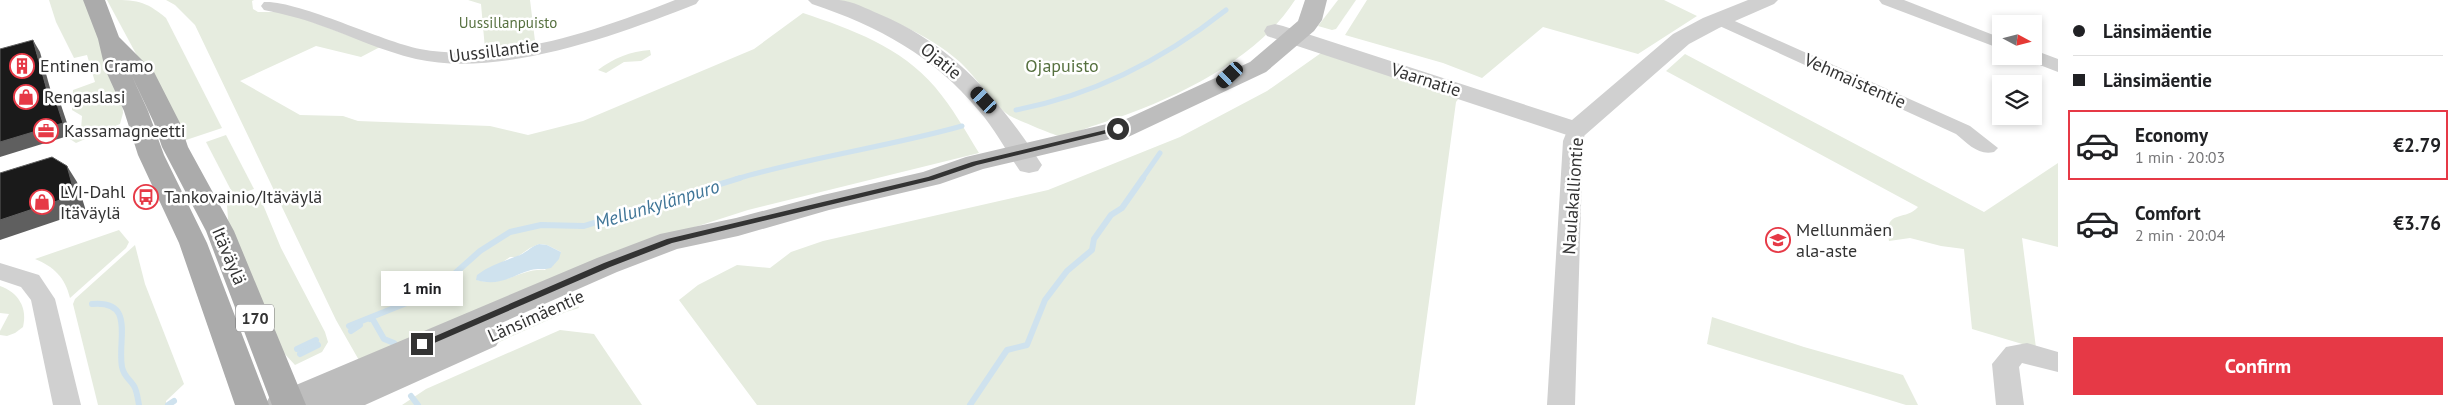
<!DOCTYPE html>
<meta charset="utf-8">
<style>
:root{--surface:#fff;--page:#f2f2f2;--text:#202124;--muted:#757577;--line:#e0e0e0;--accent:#e63946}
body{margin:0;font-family:"PT Sans",sans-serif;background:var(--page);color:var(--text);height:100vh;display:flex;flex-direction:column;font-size:19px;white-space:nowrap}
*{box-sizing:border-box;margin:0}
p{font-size:16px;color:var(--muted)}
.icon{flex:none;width:28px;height:28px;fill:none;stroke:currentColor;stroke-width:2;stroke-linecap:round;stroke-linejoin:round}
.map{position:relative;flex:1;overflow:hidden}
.details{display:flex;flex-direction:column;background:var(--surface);width:400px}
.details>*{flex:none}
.top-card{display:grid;align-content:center;height:110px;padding:0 15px;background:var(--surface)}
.needle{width:32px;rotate:97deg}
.buttons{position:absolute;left:1992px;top:15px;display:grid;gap:10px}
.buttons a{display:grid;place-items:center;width:50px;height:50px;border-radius:0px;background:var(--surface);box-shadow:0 2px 8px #0003;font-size:25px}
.end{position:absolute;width:22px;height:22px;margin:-11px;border:6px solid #333;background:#fff;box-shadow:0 0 0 2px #fff}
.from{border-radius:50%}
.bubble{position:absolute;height:35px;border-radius:0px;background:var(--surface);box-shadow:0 2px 8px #0003;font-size:16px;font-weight:700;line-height:35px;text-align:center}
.car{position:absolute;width:15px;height:30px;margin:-15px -8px;border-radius:6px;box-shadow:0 0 4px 1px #0007;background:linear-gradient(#222 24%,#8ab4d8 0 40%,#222 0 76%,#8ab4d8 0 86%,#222 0)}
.top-card b{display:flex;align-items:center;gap:18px;height:48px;font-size:19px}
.top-card b+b{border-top:1px solid var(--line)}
.top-card i{width:12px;height:12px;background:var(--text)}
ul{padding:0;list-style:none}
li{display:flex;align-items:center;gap:15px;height:70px;margin:0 10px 8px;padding:0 5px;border:2px solid transparent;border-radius:0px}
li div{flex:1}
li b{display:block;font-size:19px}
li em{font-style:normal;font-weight:700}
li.on{border-color:var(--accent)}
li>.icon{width:45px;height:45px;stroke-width:1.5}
.button{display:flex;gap:10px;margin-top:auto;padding:10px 15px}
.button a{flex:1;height:58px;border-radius:0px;background:var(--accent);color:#fff;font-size:20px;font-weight:700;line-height:58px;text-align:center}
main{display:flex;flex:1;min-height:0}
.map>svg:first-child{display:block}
</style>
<main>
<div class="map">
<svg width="2058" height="405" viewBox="0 0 2058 405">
<rect width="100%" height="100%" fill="#fff"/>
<g fill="#e6ecdf" fill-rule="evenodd">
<polygon points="49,0 84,0 122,100 123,113 120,124 76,143 70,139 81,130 82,116 72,110 73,90 95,82 87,55 74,58 56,22"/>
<path d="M107 0C137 0 144 0 166 18L222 128 183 141Z"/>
<path d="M166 0H254L252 1 253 9 258 12H285L380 47 361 57 316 46 240 81 300 115 343 116 358 121 490 126 528 135 583 121 754 49 803 13C851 29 901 47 935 87 952 107 965 130 979 153L748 210 670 235 360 362 336 320 195 25 175 5ZM539 244 547 245 561 252 545 270C521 268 503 288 477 280L510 257H517L530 248Z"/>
<polygon points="468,0 530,0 535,41 485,49 481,4"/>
<path d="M837 0H1295C1254 64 1166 103 1096 125 1085 128 1071 136 1060 136 1055 136 1016 119 1010 116 996 107 975 76 961 63 926 31 880 16 837 0Z"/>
<polygon points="1338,0 1356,0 1336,29 1332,30 1318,26"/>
<polygon points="1367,0 1664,0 1697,16 1638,54 1543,27 1482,78 1443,63 1345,35"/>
<path d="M650 50 651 55 641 61 624 62 606 73 598 70C612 59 631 51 650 50Z"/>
<polygon points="1321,53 1459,98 1456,102 1415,405 757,405 679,300 698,285 737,265 770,268 791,252 823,241 1048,190 1180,137 1267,91"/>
<path d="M1685 54 1984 212 2058 163V247L2022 238 2036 348 1972 329 1964 249 1941 246 1910 238 1889 241C1883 208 1905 222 1918 207L1666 71Z"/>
<polygon points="226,135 254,189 234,196 206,142"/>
<polygon points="256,194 259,195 281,248 325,332 328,342 322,352 295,365 283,352 229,232 227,205"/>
<path d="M119 230 129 242 126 248 70 298C65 277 54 267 35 259Z"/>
<polygon points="135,245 145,284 184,384 166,401 166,405 98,405 73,304 75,299"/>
<path d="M0 286C18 292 28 308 23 327L15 333 7 336 0 335V331L9 314 0 313Z"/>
<polygon points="578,305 579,308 566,312 386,393 459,353 558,311"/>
<polygon points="1712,317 1804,347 1903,375 1918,405 1906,405 1707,344"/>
<polygon points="560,330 594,334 642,405 402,405 426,389"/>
</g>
<path fill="#cfe2ee" d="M539 244 547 245 561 252 559 259 551 268C544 270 537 268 531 270 511 276 499 287 476 280L477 275C490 265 502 262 517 256 525 254 530 247 539 244Z"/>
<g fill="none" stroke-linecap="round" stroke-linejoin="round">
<g stroke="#cfe2ee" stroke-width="5">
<path d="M1016 110C1094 95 1164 59 1226 10"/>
<path d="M736 179C810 157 887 147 962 126"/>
<polyline points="1142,179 1160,153"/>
</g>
<g stroke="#cfe2ee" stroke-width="6">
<path d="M92 304C136 300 117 340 122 367 124 377 130 379 134 386 137 391 138 400 139 405"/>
<polyline points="370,319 372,318 384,339 394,343"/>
<polyline points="349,326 434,292 480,251 510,232 541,225 584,226 740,178"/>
<polyline points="351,331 360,325"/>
<polyline points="297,349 316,340"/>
<polyline points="300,354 318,345"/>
<polyline points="411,396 418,405"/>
<polyline points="168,405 174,401"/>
<polyline points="970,405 1007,350 1027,345 1045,300 1067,271 1092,250 1094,239 1111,215 1122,208 1143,178"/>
</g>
<g fill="#d0d0d0" fill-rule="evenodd">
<path d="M675 0H699L696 4C618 35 501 78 416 59 382 51 351 36 319 25 301 18 283 14 264 10L261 6 264 2C297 0 381 41 420 49 501 64 599 30 675 0Z"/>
<polygon points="1879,0 1904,0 2001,38 2001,49 1882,4"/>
<path d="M1719 14 1970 126 1998 148 1994 152C1979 156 1968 144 1956 134L1713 23 1710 19 1713 15Z"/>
<polygon points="2034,50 2058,59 2058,72 2027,60 2025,56 2034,56"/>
<polygon points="1576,124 1583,126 1586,130 1583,141 1575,405 1547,405 1563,141 1569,126"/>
<polygon points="0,263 39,275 55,299 81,405 53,405 31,300 21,287 0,280"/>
<polygon points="2027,343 2058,352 2058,372 2022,363 2019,367 2024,405 1996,405 1992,364 2006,347"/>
</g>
<g fill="#d0d0d0" fill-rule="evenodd">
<path d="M808 0C819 0 829 0 839 0 853 1 867 9 879 14 952 44 1000 100 1042 165L1038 171 1029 173 1020 171C1006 151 995 129 979 111 934 56 878 26 812 4Z"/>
<polygon points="1748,0 1778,0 1774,4 1719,28 1689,44 1585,135 1576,138 1267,36 1264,31 1267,26 1275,24 1283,26 1572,120 1673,34 1703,18"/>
</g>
<polygon fill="#bdbdbd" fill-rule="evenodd" points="1305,0 1327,0 1322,20 1314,31 1266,72 1126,138 1117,141 1110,139 983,169 940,184 829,210 738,236 677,249 617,272 490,328 496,330 501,338 496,346 365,405 265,405 270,396 597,258 660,234 736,218 823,195 923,172 966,157 1124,120 1250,62 1298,21"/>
<polygon fill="#ababab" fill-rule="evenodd" points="83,0 105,0 119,37 154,72 180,123 188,147 234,231 306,405 272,405 206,231 162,147 154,123 131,74 148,111 164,155 207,243 269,405 235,405 179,243 138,155 124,111 105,69 98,39"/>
</g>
<g fill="#5f5f5f">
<polygon points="33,40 40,52 55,106 48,94"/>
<polygon points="53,92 61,105 71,135 0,157 0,142"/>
<polygon points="67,166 77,182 86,211 0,240 0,220"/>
</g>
<g fill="#1a1a1a" stroke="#5f5f5f">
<polygon points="33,40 48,94 53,92 63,123 0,142 0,49"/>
<polygon points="52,157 67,166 75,195 0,220 0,173"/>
</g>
<polygon fill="#333" points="1118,127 1121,129 1120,130 977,165 933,180 672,243 610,267 425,347 419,347 417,344 604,263 667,239 928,177 972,162"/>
<defs>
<symbol id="building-ring" viewBox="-11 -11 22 22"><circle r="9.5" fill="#fff" stroke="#e63946" stroke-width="1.5"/><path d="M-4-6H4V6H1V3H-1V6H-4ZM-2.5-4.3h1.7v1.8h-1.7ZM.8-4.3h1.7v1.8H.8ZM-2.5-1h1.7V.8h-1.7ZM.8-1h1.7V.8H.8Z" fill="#e63946"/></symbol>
<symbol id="shop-ring" viewBox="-11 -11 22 22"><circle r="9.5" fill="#fff" stroke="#e63946" stroke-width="1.5"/><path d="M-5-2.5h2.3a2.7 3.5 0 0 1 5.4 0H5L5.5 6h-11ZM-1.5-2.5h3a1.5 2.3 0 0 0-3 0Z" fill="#e63946"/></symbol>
<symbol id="office-ring" viewBox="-11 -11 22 22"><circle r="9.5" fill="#fff" stroke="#e63946" stroke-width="1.5"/><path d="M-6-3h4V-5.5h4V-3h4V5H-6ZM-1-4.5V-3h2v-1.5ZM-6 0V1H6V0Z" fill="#e63946"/></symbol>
<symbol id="bus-ring" viewBox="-11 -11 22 22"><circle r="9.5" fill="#fff" stroke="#e63946" stroke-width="1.5"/><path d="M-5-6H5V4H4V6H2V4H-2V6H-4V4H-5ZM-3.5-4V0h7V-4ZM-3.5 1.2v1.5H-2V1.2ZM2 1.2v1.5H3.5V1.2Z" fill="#e63946"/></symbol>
<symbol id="school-ring" viewBox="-11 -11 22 22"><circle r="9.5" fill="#fff" stroke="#e63946" stroke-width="1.5"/><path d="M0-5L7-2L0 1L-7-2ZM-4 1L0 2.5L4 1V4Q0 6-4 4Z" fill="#e63946"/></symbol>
</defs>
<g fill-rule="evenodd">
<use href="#building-ring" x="8" y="52" width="28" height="28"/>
<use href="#shop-ring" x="12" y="83" width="28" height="28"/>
<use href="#office-ring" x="32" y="117" width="28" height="28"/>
<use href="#bus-ring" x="132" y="183" width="28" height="28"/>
<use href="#shop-ring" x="28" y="188" width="28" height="28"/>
<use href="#school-ring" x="1764" y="226" width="28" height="28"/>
</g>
<g text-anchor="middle" stroke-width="5" stroke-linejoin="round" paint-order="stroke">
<g font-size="15" fill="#56703f" stroke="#fff">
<text x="508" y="28">Uussillanpuisto</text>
</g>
<rect fill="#fff" stroke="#707070" stroke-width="1" x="236" y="304.5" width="38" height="27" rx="4"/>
<g font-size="16" font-weight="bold" fill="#333">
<text x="255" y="324">170</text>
</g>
<g font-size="18" fill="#333" stroke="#fff">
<text transform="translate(494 51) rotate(-7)" y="6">Uussillantie</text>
<text transform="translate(941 61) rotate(39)" y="6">Ojatie</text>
<text transform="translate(1426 80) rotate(18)" y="6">Vaarnatie</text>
<text transform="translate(1855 81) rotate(24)" y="6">Vehmaistentie</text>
<text transform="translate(1573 196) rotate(-86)" y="6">Naulakalliontie</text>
<text transform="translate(229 256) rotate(67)" y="6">Itäväylä</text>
<text transform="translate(536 316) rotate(-24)" y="6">Länsimäentie</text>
</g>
<g font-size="18" fill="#333" stroke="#fff" text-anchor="start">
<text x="40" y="72">Entinen Cramo</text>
<text x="44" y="103">Rengaslasi</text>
<text x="64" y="137">Kassamagneetti</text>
<text x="60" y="198">LVI-Dahl<tspan x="60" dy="21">Itäväylä</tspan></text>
<text x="164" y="203">Tankovainio/Itäväylä</text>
<text x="1796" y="236">Mellunmäen<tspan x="1796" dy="21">ala-aste</tspan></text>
</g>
<g font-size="18" fill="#56703f" stroke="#fff">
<text x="1062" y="72">Ojapuisto</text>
</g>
<g font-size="19" font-style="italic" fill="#3f7597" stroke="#fff">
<text transform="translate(657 204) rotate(-17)" y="7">Mellunkylänpuro</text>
</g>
</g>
</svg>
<div class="buttons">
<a><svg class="needle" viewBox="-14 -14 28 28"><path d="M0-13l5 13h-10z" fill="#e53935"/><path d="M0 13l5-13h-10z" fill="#757577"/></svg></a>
<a><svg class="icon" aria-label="layers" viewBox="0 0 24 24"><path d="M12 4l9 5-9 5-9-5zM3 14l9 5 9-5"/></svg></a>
</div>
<i class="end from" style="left:1118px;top:129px"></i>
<i class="end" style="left:422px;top:344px"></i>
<div class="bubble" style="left:381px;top:271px;width:82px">1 min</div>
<i class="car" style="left:1230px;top:75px;rotate:227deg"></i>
<i class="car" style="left:984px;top:100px;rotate:317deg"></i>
</div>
<section class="details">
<div class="top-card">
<b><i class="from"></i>Länsimäentie</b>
<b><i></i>Länsimäentie</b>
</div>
<ul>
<li class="on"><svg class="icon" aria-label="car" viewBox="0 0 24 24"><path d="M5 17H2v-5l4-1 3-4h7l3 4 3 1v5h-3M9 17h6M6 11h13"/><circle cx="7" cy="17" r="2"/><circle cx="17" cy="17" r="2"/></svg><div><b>Economy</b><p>1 min · 20:03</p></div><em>€2.79</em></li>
<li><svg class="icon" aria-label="car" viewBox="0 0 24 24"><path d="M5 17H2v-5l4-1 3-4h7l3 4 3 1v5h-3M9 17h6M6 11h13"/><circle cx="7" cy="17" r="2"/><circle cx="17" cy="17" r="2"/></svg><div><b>Comfort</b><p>2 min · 20:04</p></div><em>€3.76</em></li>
</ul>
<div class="button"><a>Confirm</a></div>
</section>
</main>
